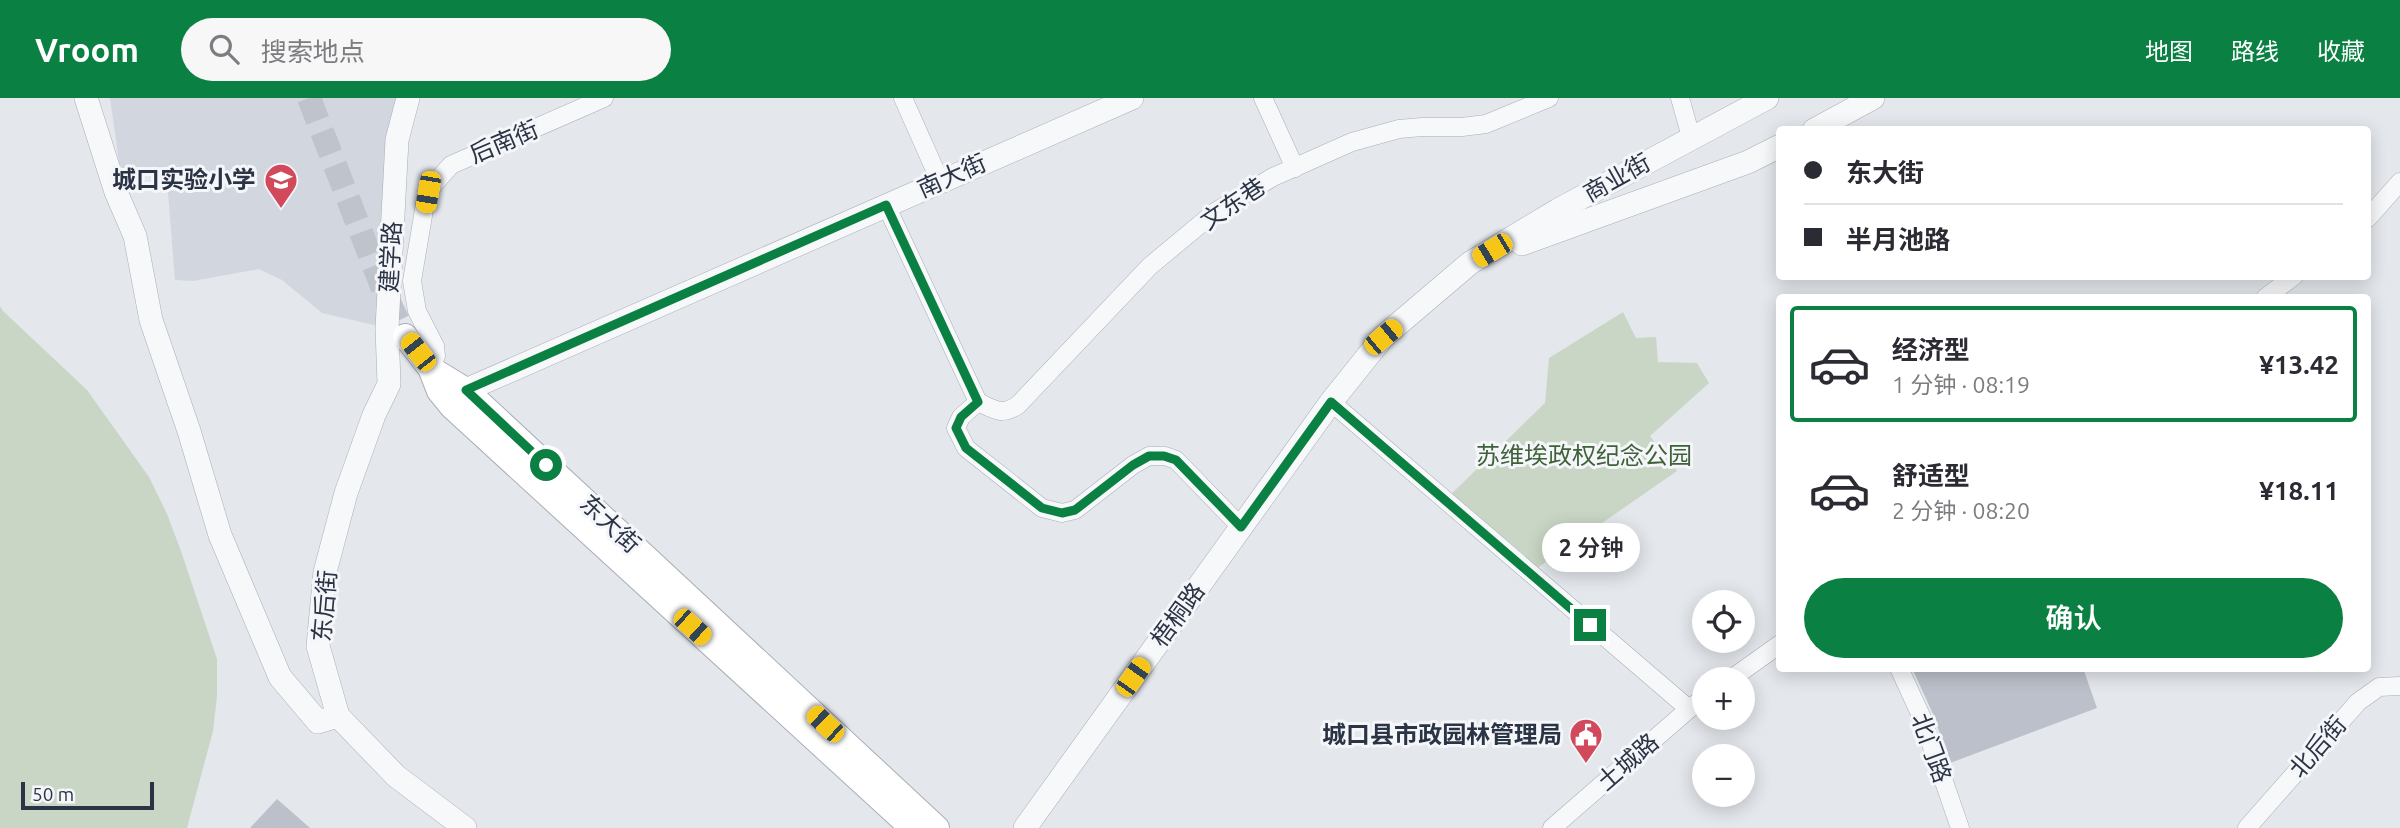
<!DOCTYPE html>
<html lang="zh">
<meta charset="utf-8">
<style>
:root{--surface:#fff;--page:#f7f7f7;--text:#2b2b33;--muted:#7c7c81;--line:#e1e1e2;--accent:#0b8043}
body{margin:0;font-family:Ubuntu,"Noto Sans SC",sans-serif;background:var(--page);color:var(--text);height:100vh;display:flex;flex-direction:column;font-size:26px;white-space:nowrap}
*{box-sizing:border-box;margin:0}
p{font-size:23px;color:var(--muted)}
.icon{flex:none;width:38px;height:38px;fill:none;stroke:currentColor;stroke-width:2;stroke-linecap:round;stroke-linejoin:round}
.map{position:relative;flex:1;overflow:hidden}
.details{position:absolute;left:1776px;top:196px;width:595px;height:378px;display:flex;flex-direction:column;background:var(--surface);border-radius:7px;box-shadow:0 4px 18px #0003}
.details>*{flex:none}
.banner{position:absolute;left:1776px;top:28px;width:595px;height:154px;border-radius:7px;box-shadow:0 4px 18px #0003;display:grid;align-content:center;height:154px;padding:0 28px;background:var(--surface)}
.fabs{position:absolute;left:1692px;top:492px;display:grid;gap:14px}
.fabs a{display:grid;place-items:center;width:63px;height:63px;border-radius:50%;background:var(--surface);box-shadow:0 4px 18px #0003;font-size:35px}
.scale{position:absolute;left:21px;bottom:18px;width:133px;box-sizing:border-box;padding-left:7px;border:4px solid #2b3445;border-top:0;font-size:19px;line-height:24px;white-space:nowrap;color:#2b3445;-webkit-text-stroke:5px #f4f6f9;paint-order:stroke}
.end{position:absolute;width:32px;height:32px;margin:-16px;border:9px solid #0b8043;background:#fff;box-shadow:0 0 0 4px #fff}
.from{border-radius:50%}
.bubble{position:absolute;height:49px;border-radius:24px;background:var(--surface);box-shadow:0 4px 18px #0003;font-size:23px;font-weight:600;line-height:49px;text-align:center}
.car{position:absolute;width:21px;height:42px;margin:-21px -10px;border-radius:9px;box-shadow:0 0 5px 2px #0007;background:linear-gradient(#f5c518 24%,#345 0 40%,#f5c518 0 76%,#345 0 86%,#f5c518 0)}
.banner b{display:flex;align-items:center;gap:24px;height:66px;font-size:26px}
.banner b+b{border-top:2px solid var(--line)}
.banner i{width:18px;height:18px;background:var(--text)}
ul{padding:12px 0 0;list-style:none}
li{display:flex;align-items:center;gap:21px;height:116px;margin:0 14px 10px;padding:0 14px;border:4px solid transparent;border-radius:7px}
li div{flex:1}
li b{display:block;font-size:26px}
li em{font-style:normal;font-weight:600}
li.selected{border-color:var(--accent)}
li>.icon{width:63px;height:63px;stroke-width:1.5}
.action{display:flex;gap:14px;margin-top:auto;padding:14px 28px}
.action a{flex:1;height:80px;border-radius:42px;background:var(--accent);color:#fff;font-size:28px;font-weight:600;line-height:80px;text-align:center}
header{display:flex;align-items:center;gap:42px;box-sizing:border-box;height:98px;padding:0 35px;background:var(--accent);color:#fff}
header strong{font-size:33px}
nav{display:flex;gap:38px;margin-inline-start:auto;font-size:24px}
.search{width:490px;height:63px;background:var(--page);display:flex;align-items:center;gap:18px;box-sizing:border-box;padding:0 24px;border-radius:38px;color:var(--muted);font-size:26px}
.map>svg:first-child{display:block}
</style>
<header>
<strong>Vroom</strong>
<div class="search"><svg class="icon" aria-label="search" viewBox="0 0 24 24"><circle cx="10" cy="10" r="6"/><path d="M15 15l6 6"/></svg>搜索地点</div>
<nav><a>地图</a><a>路线</a><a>收藏</a></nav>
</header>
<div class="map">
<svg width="2400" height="730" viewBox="0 0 2400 730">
<rect width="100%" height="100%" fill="#e4e7ec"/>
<polygon fill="#d2d6de" points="110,0 408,0 387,230 322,215 282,182 259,171 193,183 175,182 166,69 120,70"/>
<g fill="#c9d6c5">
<polygon points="0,208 3,213 87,292 149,379 167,416 181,453 217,561 217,598 213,633 187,730 0,730"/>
<polygon points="1623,214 1636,240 1656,239 1658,264 1697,265 1709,285 1650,338 1677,373 1530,475 1445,402 1545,305 1549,260"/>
</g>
<g fill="#bbc0ca">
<polygon points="1912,570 2083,570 2097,610 1950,665 1933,616"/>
<polygon points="277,701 310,730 250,730"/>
</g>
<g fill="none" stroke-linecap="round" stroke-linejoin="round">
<polyline stroke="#bfc3cb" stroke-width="24" stroke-dasharray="24 12" stroke-linecap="butt" points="309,0 385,196 405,238"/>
<defs>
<g id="minor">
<polyline points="903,0 940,83"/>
<polyline points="1263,0 1295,70"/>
<polyline points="1680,0 1691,39"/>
<polyline points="886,107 978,304"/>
<polyline points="2368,120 2400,84"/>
<polyline points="2265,200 2294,178"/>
<polyline points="430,270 436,258 435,248 417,213 412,183 427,94 451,67 604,0"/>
<path d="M978 304C995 312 1002 318 1018 307L1150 168 1215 114 1273 79 1352 44 1399 31 1422 29H1462L1486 26 1549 0"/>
<polyline points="978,304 961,319 956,330 966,350 1042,410 1062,415 1075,412 1133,367 1149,358 1165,358 1176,362 1241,429"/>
<polyline points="1331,304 1689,611"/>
<polyline points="1899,570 1922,620 1960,730"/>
<polyline points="1731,581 1780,546"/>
<polyline points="1552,730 1689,611 1704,600"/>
<polyline points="2247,730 2358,604 2379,589 2400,588"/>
</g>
<g id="tertiary">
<polyline points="86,0 116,94 135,138 151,222 189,333 220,437 280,579 318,624 338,618"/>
<polyline points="408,0 397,42 387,230 389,286 374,317 346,395 325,474 318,548 338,618 396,678 465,730"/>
<polyline points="1814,32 1873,0"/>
<polyline points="1522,146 1748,64 1780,48"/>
<polyline points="466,292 1132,0"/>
<polyline points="1025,730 1331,304 1383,239 1470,165 1558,112 1767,0"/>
</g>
<g id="secondary">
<polyline points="405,238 430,270 439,293 452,309 912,730"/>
<polyline points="430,270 466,292 937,730"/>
</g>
</defs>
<use href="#minor" stroke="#a9aeb7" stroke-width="19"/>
<use href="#tertiary" stroke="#a9aeb7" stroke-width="24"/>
<use href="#secondary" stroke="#a9aeb7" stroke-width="26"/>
<use href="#minor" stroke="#f7f8fa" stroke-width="18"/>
<use href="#tertiary" stroke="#f7f8fa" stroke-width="23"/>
<use href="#secondary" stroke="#fff" stroke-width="24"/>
</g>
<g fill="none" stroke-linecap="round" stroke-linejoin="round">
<polyline stroke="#0b8043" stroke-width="9" points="546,367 466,292 886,107 978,304 961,319 956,330 966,350 1042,410 1062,415 1075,412 1133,367 1149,358 1164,358 1176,362 1241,429 1331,304 1590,527"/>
</g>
<defs>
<symbol id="school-pin" viewBox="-11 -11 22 30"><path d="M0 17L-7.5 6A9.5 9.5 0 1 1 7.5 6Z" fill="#d1495b" stroke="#f4f6f9"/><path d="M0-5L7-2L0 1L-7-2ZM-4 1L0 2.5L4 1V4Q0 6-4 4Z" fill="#fff"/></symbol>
<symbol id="civic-pin" viewBox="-11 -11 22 30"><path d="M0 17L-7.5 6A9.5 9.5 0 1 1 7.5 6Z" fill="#d1495b" stroke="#f4f6f9"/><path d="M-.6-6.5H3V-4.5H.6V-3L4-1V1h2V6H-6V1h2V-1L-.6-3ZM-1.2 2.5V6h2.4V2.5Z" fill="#fff"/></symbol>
</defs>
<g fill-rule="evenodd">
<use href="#school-pin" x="262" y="63" width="38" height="52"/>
<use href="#civic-pin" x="1567" y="618" width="38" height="52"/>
</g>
<g text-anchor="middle" stroke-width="6" stroke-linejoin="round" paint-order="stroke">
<g font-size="24" fill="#2b3445" stroke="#f4f6f9">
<text transform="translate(504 44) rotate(-23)" y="8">后南街</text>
<text transform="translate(952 78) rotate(-24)" y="8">南大街</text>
<text transform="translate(1617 80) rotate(-29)" y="8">商业街</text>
<text transform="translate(1233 106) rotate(-34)" y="8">文东巷</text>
<text transform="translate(391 159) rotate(-87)" y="8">建学路</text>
<text transform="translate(610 426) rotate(43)" y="8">东大街</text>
<text transform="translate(325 508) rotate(-85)" y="8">东后街</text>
<text transform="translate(1178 517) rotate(-54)" y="8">梧桐路</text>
<text transform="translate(2318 649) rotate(-49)" y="8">北后街</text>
<text transform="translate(1931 650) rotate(70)" y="8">北门路</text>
<text transform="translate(1628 664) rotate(-41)" y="8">土城路</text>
</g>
<g font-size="24" font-weight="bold" fill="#2b3445" stroke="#f4f6f9" text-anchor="end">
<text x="256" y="90">城口实验小学</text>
<text x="1562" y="645">城口县市政园林管理局</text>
</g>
<g font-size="24" fill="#3f6138" stroke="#f4f6f9">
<text x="1584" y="366">苏维埃政权纪念公园</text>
</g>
</g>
</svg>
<div class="fabs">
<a><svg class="icon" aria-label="locate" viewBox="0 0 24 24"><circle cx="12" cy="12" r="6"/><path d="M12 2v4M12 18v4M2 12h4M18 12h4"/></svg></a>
<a>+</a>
<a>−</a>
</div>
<div class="scale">50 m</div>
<i class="end from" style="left:546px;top:367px"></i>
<i class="end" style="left:1590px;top:527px"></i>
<div class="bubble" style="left:1542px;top:425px;width:98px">2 分钟</div>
<i class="car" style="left:428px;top:94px;rotate:190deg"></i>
<i class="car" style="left:1492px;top:152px;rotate:239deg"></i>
<i class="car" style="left:1383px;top:239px;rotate:50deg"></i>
<i class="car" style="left:418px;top:254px;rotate:322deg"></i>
<i class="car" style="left:692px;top:529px;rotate:132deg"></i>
<i class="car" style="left:1133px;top:579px;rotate:35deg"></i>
<i class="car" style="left:825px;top:626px;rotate:313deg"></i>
<div class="banner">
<b><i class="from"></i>东大街</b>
<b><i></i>半月池路</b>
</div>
<section class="details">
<ul>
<li class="selected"><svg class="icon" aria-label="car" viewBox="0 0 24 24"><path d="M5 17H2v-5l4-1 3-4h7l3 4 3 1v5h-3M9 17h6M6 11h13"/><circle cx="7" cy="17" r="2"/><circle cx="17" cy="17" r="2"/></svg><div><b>经济型</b><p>1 分钟 · 08:19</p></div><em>¥13.42</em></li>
<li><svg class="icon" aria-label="car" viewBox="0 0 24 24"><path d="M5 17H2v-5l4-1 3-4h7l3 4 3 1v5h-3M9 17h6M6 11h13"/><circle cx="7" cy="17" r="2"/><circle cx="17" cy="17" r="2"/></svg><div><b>舒适型</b><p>2 分钟 · 08:20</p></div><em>¥18.11</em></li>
</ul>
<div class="action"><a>确认</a></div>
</section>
</div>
